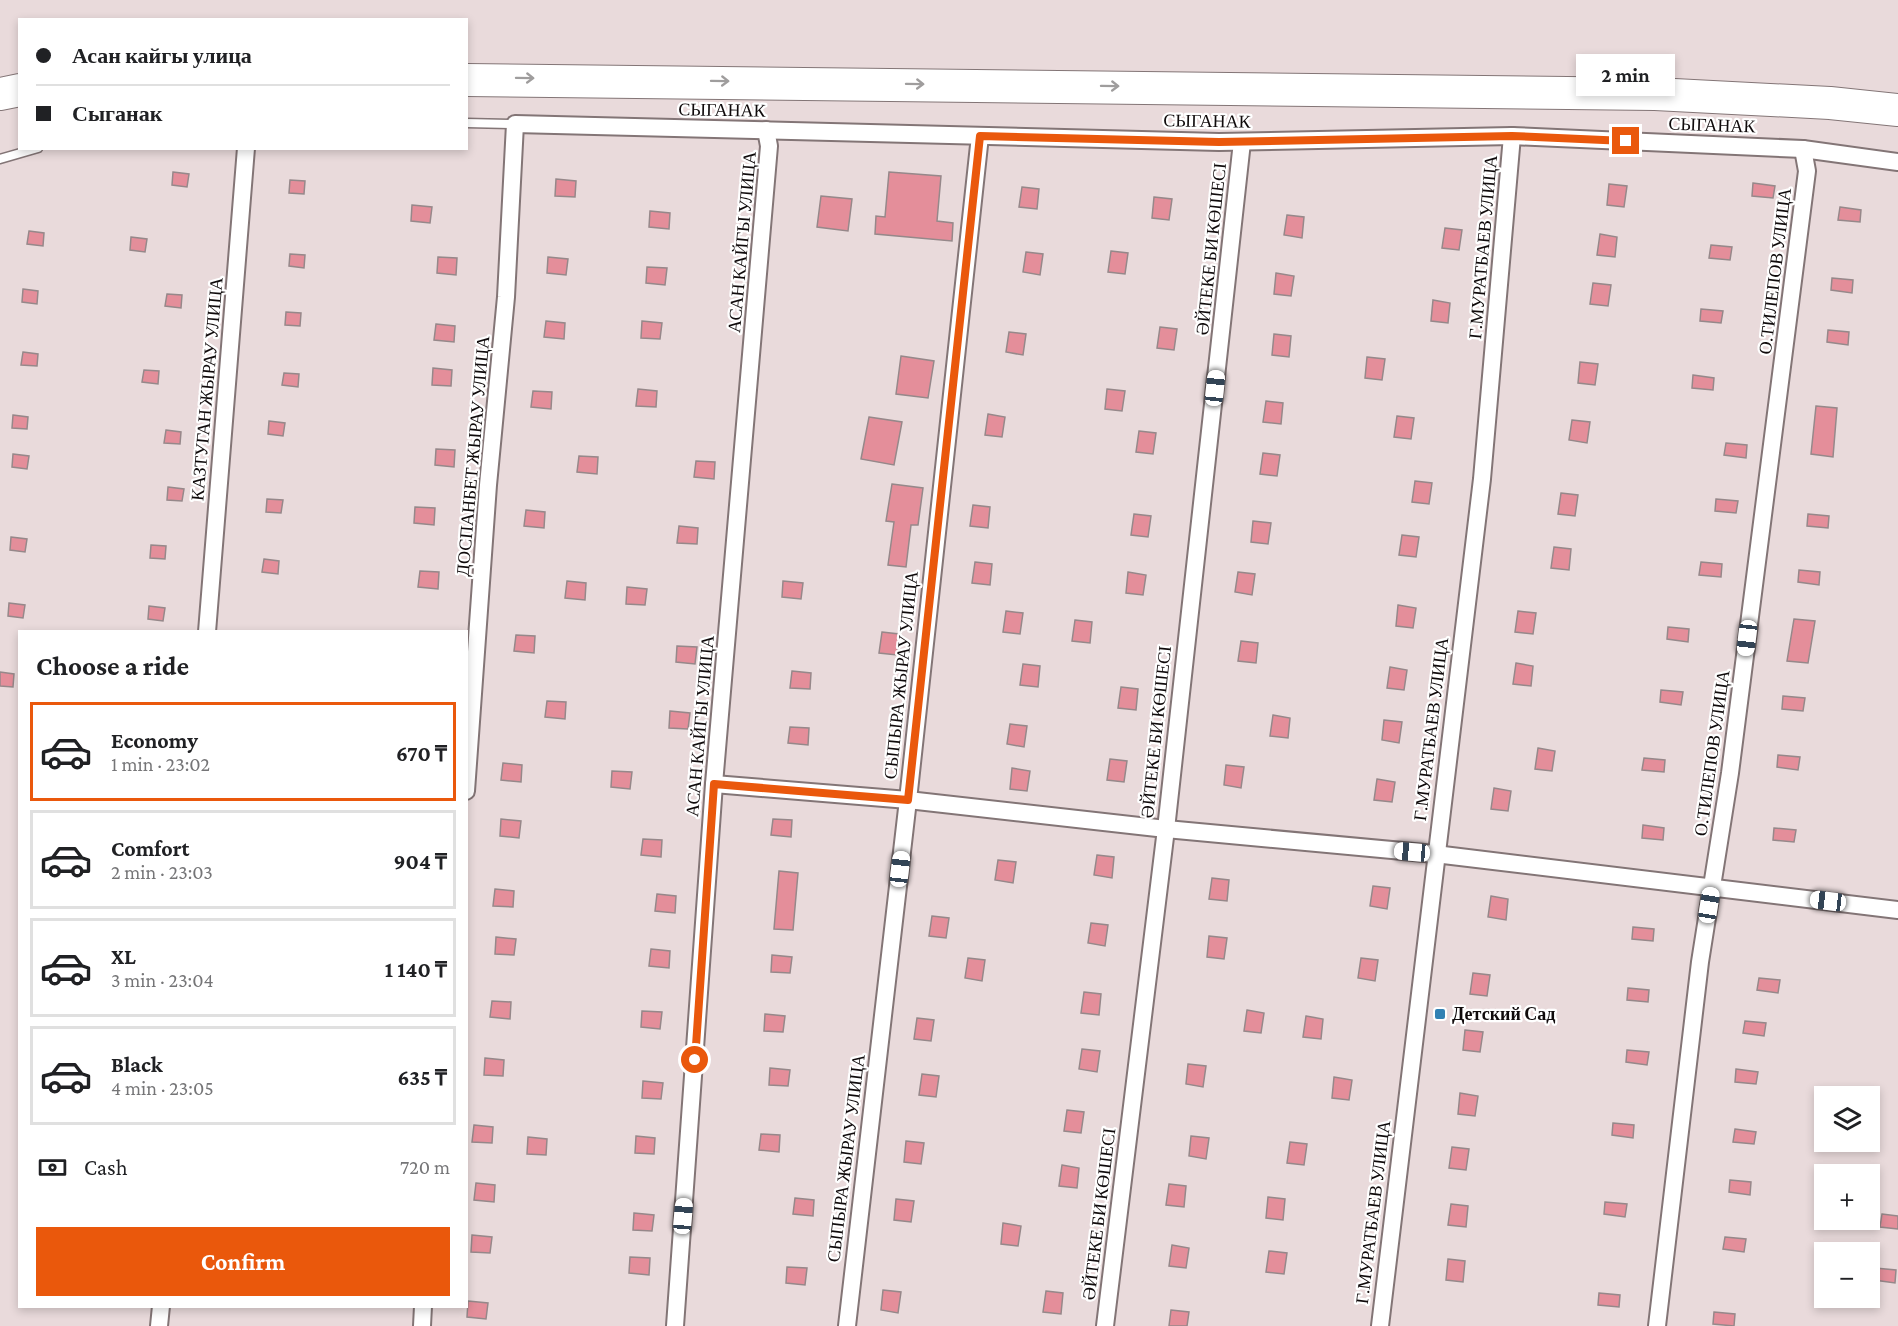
<!DOCTYPE html>
<meta charset="utf-8">
<style>
:root{--surface:#fff;--page:#f6f6f6;--text:#202124;--muted:#757577;--line:#e0e0e0;--accent:#ea580c}
body{margin:0;font-family:"Crimson Pro",serif;background:var(--page);color:var(--text);height:100vh;display:flex;flex-direction:column;font-size:22px;white-space:nowrap}
*{box-sizing:border-box;margin:0}
p{font-size:20px;color:var(--muted)}
.icon{flex:none;width:33px;height:33px;fill:none;stroke:currentColor;stroke-width:2;stroke-linecap:round;stroke-linejoin:round}
.map{position:relative;flex:1;overflow:hidden}
.side{position:absolute;left:18px;top:630px;width:450px;height:678px;display:flex;flex-direction:column;background:var(--surface);border-radius:0px;box-shadow:0 3px 9px #0003}
.side>*{flex:none}
.guide{position:absolute;left:18px;top:18px;width:450px;height:132px;border-radius:0px;box-shadow:0 3px 9px #0003;display:grid;align-content:center;height:132px;padding:0 18px;background:var(--surface)}
.buttons{position:absolute;left:1814px;top:1086px;display:grid;gap:12px}
.buttons a{display:grid;place-items:center;width:66px;height:66px;border-radius:0px;background:var(--surface);box-shadow:0 3px 9px #0003;font-size:30px}
.end{position:absolute;width:27px;height:27px;margin:-14px;border:8px solid #ea580c;background:#fff;box-shadow:0 0 0 3px #fff}
.from{border-radius:50%}
.bubble{position:absolute;height:42px;border-radius:0px;background:var(--surface);box-shadow:0 3px 9px #0003;font-size:20px;font-weight:700;line-height:42px;text-align:center}
.car{position:absolute;width:18px;height:36px;margin:-18px -9px;border-radius:8px;box-shadow:0 0 4px 2px #0007;background:linear-gradient(#fff 24%,#345 0 40%,#fff 0 76%,#345 0 86%,#fff 0)}
.guide b{display:flex;align-items:center;gap:21px;height:57px;font-size:22px}
.guide b+b{border-top:2px solid var(--line)}
.guide i{width:15px;height:15px;background:var(--text)}
ul{padding:0;list-style:none}
li{display:flex;align-items:center;gap:18px;height:99px;margin:0 12px 9px;padding:0 6px;border:3px solid var(--line);border-radius:0px}
li div{flex:1}
li b{display:block;font-size:22px}
li em{font-style:normal;font-weight:700}
li.active{border-color:var(--accent)}
li>.icon{width:54px;height:54px;stroke-width:1.5}
h2{padding:0 18px;font-size:27px;line-height:72px}
.pay{display:flex;align-items:center;gap:15px;height:66px;padding:0 18px;font-size:22px}
.pay p{margin-inline-start:auto}
.button{display:flex;gap:12px;margin-top:auto;padding:12px 18px}
.button a{flex:1;height:69px;border-radius:0px;background:var(--accent);color:#fff;font-size:24px;font-weight:700;line-height:69px;text-align:center}
.map>svg:first-child{display:block}
</style>
<div class="map">
<svg width="1898" height="1326" viewBox="0 0 1898 1326">
<rect width="100%" height="100%" fill="#e9dadb"/>
<g fill="#e48e9a" stroke="#96888a" stroke-width="1.5">
<polygon points="173,172 189,174 187,187 172,185"/>
<polygon points="889,172 941,176 937,221 953,223 952,241 875,234 876,216 885,217"/>
<polygon points="556,179 576,181 575,197 555,196"/>
<polygon points="290,180 305,181 304,194 289,193"/>
<polygon points="1753,183 1775,186 1773,198 1752,196"/>
<polygon points="1609,184 1627,186 1624,207 1607,205"/>
<polygon points="1022,187 1039,189 1037,209 1019,207"/>
<polygon points="821,196 852,199 848,231 817,227"/>
<polygon points="1154,197 1172,199 1169,220 1152,218"/>
<polygon points="412,205 432,207 430,223 411,221"/>
<polygon points="1840,207 1861,210 1860,222 1838,220"/>
<polygon points="650,211 670,213 669,229 649,227"/>
<polygon points="1287,215 1304,217 1302,238 1284,235"/>
<polygon points="1445,228 1462,230 1459,250 1442,248"/>
<polygon points="29,231 44,233 43,246 27,244"/>
<polygon points="1600,234 1617,237 1615,257 1597,255"/>
<polygon points="131,237 147,239 145,252 130,250"/>
<polygon points="1711,245 1732,247 1730,260 1709,258"/>
<polygon points="1111,251 1128,253 1125,274 1108,272"/>
<polygon points="1026,252 1043,254 1040,275 1023,272"/>
<polygon points="290,254 305,255 304,268 289,266"/>
<polygon points="438,257 457,258 456,275 437,273"/>
<polygon points="548,257 568,259 566,275 547,273"/>
<polygon points="647,267 667,268 665,285 646,283"/>
<polygon points="1276,273 1294,276 1291,296 1274,294"/>
<polygon points="1832,278 1853,280 1852,293 1831,290"/>
<polygon points="1593,283 1611,285 1608,306 1590,304"/>
<polygon points="23,289 38,291 37,304 22,302"/>
<polygon points="167,294 182,295 181,308 165,306"/>
<polygon points="1433,300 1450,303 1448,323 1431,321"/>
<polygon points="1701,309 1723,311 1721,323 1700,321"/>
<polygon points="286,312 301,313 300,326 285,325"/>
<polygon points="546,321 565,323 564,339 544,337"/>
<polygon points="642,321 662,323 660,339 641,338"/>
<polygon points="436,324 455,326 454,342 434,340"/>
<polygon points="1160,327 1177,329 1174,350 1157,348"/>
<polygon points="1828,330 1849,332 1848,345 1827,342"/>
<polygon points="1009,332 1026,334 1023,355 1006,352"/>
<polygon points="1274,334 1291,336 1289,357 1272,355"/>
<polygon points="23,352 38,354 37,366 21,365"/>
<polygon points="901,356 934,361 928,398 896,394"/>
<polygon points="1367,357 1385,359 1382,380 1365,378"/>
<polygon points="1580,362 1598,364 1595,385 1578,383"/>
<polygon points="433,368 452,370 451,386 432,385"/>
<polygon points="144,370 159,371 158,384 142,382"/>
<polygon points="284,373 299,374 298,387 282,385"/>
<polygon points="1693,375 1714,378 1713,390 1692,388"/>
<polygon points="638,389 657,391 656,407 636,406"/>
<polygon points="1107,389 1125,391 1122,411 1105,409"/>
<polygon points="533,391 552,392 551,409 531,407"/>
<polygon points="1266,401 1283,403 1281,424 1263,422"/>
<polygon points="1816,406 1837,408 1833,457 1811,454"/>
<polygon points="988,414 1005,417 1002,437 985,435"/>
<polygon points="13,415 28,417 27,429 12,428"/>
<polygon points="1397,416 1414,418 1411,439 1394,437"/>
<polygon points="869,417 902,422 894,465 861,459"/>
<polygon points="1572,420 1590,422 1587,443 1569,440"/>
<polygon points="269,421 285,423 283,436 268,434"/>
<polygon points="166,430 181,432 180,444 164,443"/>
<polygon points="1139,431 1156,433 1153,454 1136,452"/>
<polygon points="1726,443 1747,445 1746,458 1724,455"/>
<polygon points="436,449 455,450 454,467 435,465"/>
<polygon points="1263,453 1280,455 1277,476 1260,474"/>
<polygon points="13,454 29,456 27,469 12,467"/>
<polygon points="579,456 598,457 597,474 577,472"/>
<polygon points="696,461 715,462 714,479 694,477"/>
<polygon points="1415,481 1432,483 1429,504 1412,502"/>
<polygon points="892,484 923,488 918,525 911,525 906,567 888,565 894,522 886,521"/>
<polygon points="168,487 184,489 182,501 167,500"/>
<polygon points="1561,493 1578,495 1575,516 1558,514"/>
<polygon points="267,499 283,500 281,513 266,512"/>
<polygon points="1716,499 1738,501 1736,513 1715,511"/>
<polygon points="973,505 990,507 988,528 970,526"/>
<polygon points="415,507 435,508 434,525 414,523"/>
<polygon points="526,510 545,512 544,528 524,526"/>
<polygon points="1134,514 1151,516 1148,537 1131,535"/>
<polygon points="1808,514 1829,516 1828,528 1807,526"/>
<polygon points="1253,521 1271,523 1268,544 1251,542"/>
<polygon points="679,526 698,528 697,544 677,543"/>
<polygon points="1402,535 1419,537 1416,557 1399,555"/>
<polygon points="11,537 27,539 25,552 10,550"/>
<polygon points="151,545 166,546 165,559 150,558"/>
<polygon points="1554,547 1571,549 1569,570 1551,568"/>
<polygon points="264,559 279,561 278,574 262,572"/>
<polygon points="975,562 992,564 990,585 972,583"/>
<polygon points="1701,562 1722,564 1721,577 1699,575"/>
<polygon points="1799,570 1820,572 1819,585 1798,582"/>
<polygon points="420,571 439,572 438,589 418,587"/>
<polygon points="1128,572 1146,575 1143,595 1126,593"/>
<polygon points="1238,572 1255,574 1252,595 1235,592"/>
<polygon points="567,581 586,583 585,600 565,598"/>
<polygon points="783,581 803,583 801,599 782,597"/>
<polygon points="627,587 647,589 645,605 626,604"/>
<polygon points="9,603 25,605 23,618 8,616"/>
<polygon points="1398,605 1416,608 1413,628 1396,626"/>
<polygon points="149,606 165,608 163,621 148,619"/>
<polygon points="1006,611 1023,613 1020,634 1003,632"/>
<polygon points="1518,611 1536,613 1533,634 1515,632"/>
<polygon points="1794,619 1815,621 1808,663 1787,661"/>
<polygon points="1075,620 1092,622 1090,643 1072,641"/>
<polygon points="1668,627 1689,629 1688,642 1667,639"/>
<polygon points="882,632 899,634 897,655 879,653"/>
<polygon points="516,635 535,636 534,653 514,651"/>
<polygon points="1241,641 1258,643 1256,663 1238,661"/>
<polygon points="677,646 697,647 695,664 676,662"/>
<polygon points="1516,663 1533,666 1531,686 1513,684"/>
<polygon points="1023,664 1040,666 1038,687 1020,685"/>
<polygon points="1390,667 1407,670 1404,690 1387,688"/>
<polygon points="792,671 811,673 810,689 790,688"/>
<polygon points="0,672 14,674 13,687 0,686"/>
<polygon points="1121,687 1138,689 1136,710 1118,708"/>
<polygon points="1661,690 1683,692 1681,705 1660,702"/>
<polygon points="1783,696 1805,698 1803,711 1782,709"/>
<polygon points="547,701 566,702 565,719 545,717"/>
<polygon points="670,711 690,713 688,729 669,728"/>
<polygon points="1273,715 1290,718 1288,738 1270,736"/>
<polygon points="1384,720 1402,722 1399,743 1382,740"/>
<polygon points="1010,724 1027,726 1024,747 1007,744"/>
<polygon points="790,727 809,728 808,745 788,743"/>
<polygon points="1538,748 1555,751 1552,771 1535,769"/>
<polygon points="1778,755 1800,757 1798,770 1777,767"/>
<polygon points="1644,758 1665,760 1664,772 1642,770"/>
<polygon points="1110,759 1127,761 1124,782 1107,780"/>
<polygon points="503,763 522,765 521,782 501,780"/>
<polygon points="1226,765 1244,767 1241,788 1224,785"/>
<polygon points="1012,768 1030,771 1027,791 1010,789"/>
<polygon points="612,771 632,772 630,789 611,787"/>
<polygon points="1377,779 1395,782 1392,802 1374,800"/>
<polygon points="1494,788 1511,791 1508,811 1491,809"/>
<polygon points="501,819 521,821 519,838 500,836"/>
<polygon points="773,819 792,820 791,837 771,835"/>
<polygon points="1643,825 1664,828 1663,840 1642,838"/>
<polygon points="1774,828 1796,830 1794,842 1773,840"/>
<polygon points="643,839 662,840 661,857 641,855"/>
<polygon points="1097,855 1114,857 1112,878 1094,875"/>
<polygon points="998,860 1016,862 1013,883 995,880"/>
<polygon points="779,871 798,873 793,930 774,929"/>
<polygon points="1212,878 1229,880 1227,901 1209,899"/>
<polygon points="1373,886 1390,888 1387,909 1370,906"/>
<polygon points="495,889 514,891 513,907 493,906"/>
<polygon points="657,894 676,896 675,913 655,911"/>
<polygon points="1491,896 1508,899 1506,920 1488,917"/>
<polygon points="932,916 949,918 946,938 929,936"/>
<polygon points="1091,923 1108,925 1105,946 1088,943"/>
<polygon points="1633,927 1654,929 1653,941 1632,939"/>
<polygon points="1209,936 1227,938 1224,959 1207,957"/>
<polygon points="496,937 516,939 514,955 495,954"/>
<polygon points="651,949 670,951 669,968 649,966"/>
<polygon points="772,955 792,957 790,973 771,972"/>
<polygon points="968,958 985,960 982,981 965,978"/>
<polygon points="1361,958 1378,960 1375,981 1358,978"/>
<polygon points="1473,973 1490,975 1487,996 1470,994"/>
<polygon points="1759,978 1780,980 1778,993 1757,990"/>
<polygon points="1628,988 1649,990 1648,1002 1627,1000"/>
<polygon points="1084,992 1101,994 1099,1015 1081,1013"/>
<polygon points="492,1001 511,1002 510,1019 490,1017"/>
<polygon points="1247,1010 1264,1013 1261,1033 1244,1031"/>
<polygon points="642,1011 662,1012 660,1029 641,1027"/>
<polygon points="765,1014 785,1016 783,1032 764,1031"/>
<polygon points="1306,1016 1323,1019 1321,1039 1303,1037"/>
<polygon points="917,1018 934,1020 931,1041 914,1039"/>
<polygon points="1745,1021 1766,1023 1764,1036 1743,1033"/>
<polygon points="1465,1030 1483,1032 1480,1052 1463,1050"/>
<polygon points="1082,1049 1100,1051 1097,1072 1079,1069"/>
<polygon points="1627,1050 1649,1052 1647,1065 1626,1062"/>
<polygon points="485,1058 504,1060 503,1076 484,1075"/>
<polygon points="1188,1064 1206,1066 1203,1087 1186,1084"/>
<polygon points="770,1068 790,1070 788,1086 769,1085"/>
<polygon points="1736,1069 1758,1072 1756,1084 1735,1082"/>
<polygon points="922,1074 939,1076 936,1097 919,1095"/>
<polygon points="1334,1077 1352,1080 1349,1100 1332,1098"/>
<polygon points="643,1081 663,1083 661,1099 642,1098"/>
<polygon points="1460,1093 1478,1096 1475,1116 1458,1114"/>
<polygon points="1067,1110 1084,1112 1081,1133 1064,1131"/>
<polygon points="1613,1123 1634,1125 1633,1138 1612,1135"/>
<polygon points="474,1125 493,1127 492,1143 472,1142"/>
<polygon points="1735,1129 1756,1132 1754,1144 1733,1142"/>
<polygon points="761,1134 780,1135 779,1152 759,1150"/>
<polygon points="636,1136 655,1138 654,1154 635,1153"/>
<polygon points="1191,1136 1209,1138 1206,1159 1189,1156"/>
<polygon points="528,1137 547,1139 546,1155 527,1154"/>
<polygon points="906,1141 924,1143 921,1164 904,1162"/>
<polygon points="1290,1142 1307,1144 1304,1165 1287,1163"/>
<polygon points="1452,1147 1469,1149 1466,1170 1449,1168"/>
<polygon points="1062,1165 1079,1168 1077,1188 1059,1186"/>
<polygon points="1730,1180 1751,1182 1750,1195 1729,1192"/>
<polygon points="476,1183 495,1185 494,1202 474,1200"/>
<polygon points="1169,1184 1186,1186 1184,1207 1166,1205"/>
<polygon points="1268,1197 1285,1199 1283,1220 1266,1218"/>
<polygon points="795,1198 814,1200 813,1216 793,1214"/>
<polygon points="896,1199 914,1201 911,1222 894,1220"/>
<polygon points="1605,1202 1627,1204 1625,1217 1604,1214"/>
<polygon points="1451,1204 1468,1206 1466,1227 1448,1225"/>
<polygon points="634,1213 654,1215 652,1231 633,1230"/>
<polygon points="1882,1214 1898,1216 1898,1229 1880,1227"/>
<polygon points="1003,1223 1021,1226 1018,1246 1001,1244"/>
<polygon points="472,1235 492,1237 490,1253 471,1252"/>
<polygon points="1725,1237 1746,1239 1744,1252 1723,1249"/>
<polygon points="1172,1245 1189,1248 1186,1268 1169,1266"/>
<polygon points="1269,1251 1287,1253 1284,1274 1266,1272"/>
<polygon points="630,1257 650,1258 649,1275 629,1273"/>
<polygon points="1448,1259 1465,1261 1463,1282 1446,1280"/>
<polygon points="787,1267 807,1268 805,1285 786,1283"/>
<polygon points="1875,1268 1896,1270 1895,1283 1874,1280"/>
<polygon points="883,1290 901,1292 898,1313 881,1310"/>
<polygon points="1046,1291 1063,1293 1061,1314 1043,1312"/>
<polygon points="1599,1293 1620,1295 1619,1307 1598,1305"/>
<polygon points="468,1301 488,1303 486,1319 467,1317"/>
<polygon points="1171,1310 1189,1312 1187,1326 1169,1326"/>
<polygon points="1714,1312 1735,1314 1734,1326 1713,1324"/>
</g>
<g fill="none" stroke-linecap="round" stroke-linejoin="round">
<defs>
<g id="lane">
<polyline points="466,123 515,124"/>
<polyline points="0,159 38,148"/>
</g>
<g id="street">
<polyline points="207,632 246,148"/>
<polyline points="714,784 908,800 1166,829 1435,854 1898,910"/>
<polyline points="466,791 488,485 506,297 515,124 1219,142 1512,136 1803,149 1898,162"/>
<polyline points="159,1326 161,1306"/>
<polyline points="422,1326 423,1306"/>
<polyline points="675,1326 714,784 769,146 766,130"/>
<polyline points="847,1326 908,800 980,136"/>
<polyline points="1105,1326 1166,829 1242,142"/>
<polyline points="1380,1326 1482,479 1512,136"/>
<polyline points="1657,1326 1700,962 1730,773 1807,171 1803,149"/>
</g>
<g id="highway">
<polyline points="466,80 1655,94 1830,103 1898,110"/>
<polyline points="0,94 20,90"/>
</g>
</defs>
<use href="#lane" stroke="#837576" stroke-width="11"/>
<use href="#street" stroke="#837576" stroke-width="20"/>
<use href="#highway" stroke="#837576" stroke-width="34"/>
<use href="#lane" stroke="#fff" stroke-width="8"/>
<use href="#street" stroke="#fff" stroke-width="16"/>
<use href="#highway" stroke="#fff" stroke-width="32"/>
</g>
<defs><path id="oneway-shaft" d="M-6 0H5M1.5-3L5.5 0L1.5 3" fill="none" stroke-width="1.6" stroke-linecap="round" stroke-linejoin="round" transform="scale(1.5)"/></defs>
<g stroke="#9f9d9d">
<use href="#oneway-shaft" transform="translate(525 78) rotate(1)"/>
<use href="#oneway-shaft" transform="translate(720 81) rotate(1)"/>
<use href="#oneway-shaft" transform="translate(915 84) rotate(1)"/>
<use href="#oneway-shaft" transform="translate(1110 86) rotate(1)"/>
</g>
<g fill="none" stroke-linecap="round" stroke-linejoin="round">
<polyline stroke="#ea580c" stroke-width="8" points="695,1060 714,784 908,800 980,136 1219,142 1512,136 1626,141"/>
</g>
<rect fill="#3281b3" stroke="#fff" stroke-width="2" x="1434" y="1008" width="12" height="12" rx="3"/>
<g text-anchor="middle" stroke-width="4.5" stroke-linejoin="round" paint-order="stroke">
<g font-size="18" fill="#0f0a0b" stroke="#fff">
<text transform="translate(722 110) rotate(1)" y="6">СЫГАНАК</text>
<text transform="translate(1207 121) rotate(1)" y="6">СЫГАНАК</text>
<text transform="translate(1712 125) rotate(2)" y="6">СЫГАНАК</text>
<text transform="translate(742 242) rotate(-85)" y="6">АСАН КАЙГЫ УЛИЦА</text>
<text transform="translate(1483 247) rotate(-85)" y="6">Г.МУРАТБАЕВ УЛИЦА</text>
<text transform="translate(1211 249) rotate(-84)" y="6">ӘЙТЕКЕ БИ КӨШЕСІ</text>
<text transform="translate(1775 271) rotate(-83)" y="6">О.ТИЛЕПОВ УЛИЦА</text>
<text transform="translate(207 389) rotate(-85)" y="6">КАЗТУГАН ЖЫРАУ УЛИЦА</text>
<text transform="translate(473 456) rotate(-85)" y="6">ДОСПАНБЕТ ЖЫРАУ УЛИЦА</text>
<text transform="translate(901 675) rotate(-84)" y="6">СЫПЫРА ЖЫРАУ УЛИЦА</text>
<text transform="translate(700 726) rotate(-85)" y="6">АСАН КАЙГЫ УЛИЦА</text>
<text transform="translate(1431 729) rotate(-83)" y="6">Г.МУРАТБАЕВ УЛИЦА</text>
<text transform="translate(1156 732) rotate(-84)" y="6">ӘЙТЕКЕ БИ КӨШЕСІ</text>
<text transform="translate(1712 753) rotate(-82)" y="6">О.ТИЛЕПОВ УЛИЦА</text>
<text transform="translate(846 1158) rotate(-83)" y="6">СЫПЫРА ЖЫРАУ УЛИЦА</text>
<text transform="translate(1373 1212) rotate(-83)" y="6">Г.МУРАТБАЕВ УЛИЦА</text>
<text transform="translate(1099 1214) rotate(-83)" y="6">ӘЙТЕКЕ БИ КӨШЕСІ</text>
</g>
<g font-size="18" font-weight="bold" fill="#0f0a0b" stroke="#fff" text-anchor="start">
<text x="1452" y="1020">Детский Сад</text>
</g>
</g>
</svg>
<div class="buttons">
<a><svg class="icon" aria-label="layers" viewBox="0 0 24 24"><path d="M12 4l9 5-9 5-9-5zM3 14l9 5 9-5"/></svg></a>
<a>+</a>
<a>−</a>
</div>
<i class="end from" style="left:695px;top:1060px"></i>
<i class="end" style="left:1626px;top:141px"></i>
<div class="bubble" style="left:1576px;top:54px;width:99px">2 min</div>
<i class="car" style="left:1215px;top:388px;rotate:6deg"></i>
<i class="car" style="left:1747px;top:638px;rotate:187deg"></i>
<i class="car" style="left:1412px;top:852px;rotate:275deg"></i>
<i class="car" style="left:900px;top:869px;rotate:7deg"></i>
<i class="car" style="left:1828px;top:901px;rotate:277deg"></i>
<i class="car" style="left:1709px;top:905px;rotate:9deg"></i>
<i class="car" style="left:683px;top:1216px;rotate:5deg"></i>
<div class="guide">
<b><i class="from"></i>Асан кайгы улица</b>
<b><i></i>Сыганак</b>
</div>
<section class="side">
<h2>Choose a ride</h2>
<ul>
<li class="active"><svg class="icon" aria-label="car" viewBox="0 0 24 24"><path d="M5 17H2v-5l4-1 3-4h7l3 4 3 1v5h-3M9 17h6M6 11h13"/><circle cx="7" cy="17" r="2"/><circle cx="17" cy="17" r="2"/></svg><div><b>Economy</b><p>1 min · 23:02</p></div><em>670 ₸</em></li>
<li><svg class="icon" aria-label="car" viewBox="0 0 24 24"><path d="M5 17H2v-5l4-1 3-4h7l3 4 3 1v5h-3M9 17h6M6 11h13"/><circle cx="7" cy="17" r="2"/><circle cx="17" cy="17" r="2"/></svg><div><b>Comfort</b><p>2 min · 23:03</p></div><em>904 ₸</em></li>
<li><svg class="icon" aria-label="car" viewBox="0 0 24 24"><path d="M5 17H2v-5l4-1 3-4h7l3 4 3 1v5h-3M9 17h6M6 11h13"/><circle cx="7" cy="17" r="2"/><circle cx="17" cy="17" r="2"/></svg><div><b>XL</b><p>3 min · 23:04</p></div><em>1 140 ₸</em></li>
<li><svg class="icon" aria-label="car" viewBox="0 0 24 24"><path d="M5 17H2v-5l4-1 3-4h7l3 4 3 1v5h-3M9 17h6M6 11h13"/><circle cx="7" cy="17" r="2"/><circle cx="17" cy="17" r="2"/></svg><div><b>Black</b><p>4 min · 23:05</p></div><em>635 ₸</em></li>
</ul>
<div class="pay"><svg class="icon" aria-label="cash" viewBox="0 0 24 24"><path d="M3 7h18v10H3z"/><circle cx="12" cy="12" r="2"/></svg>Cash<p>720 m</p></div>
<div class="button"><a>Confirm</a></div>
</section>
</div>
